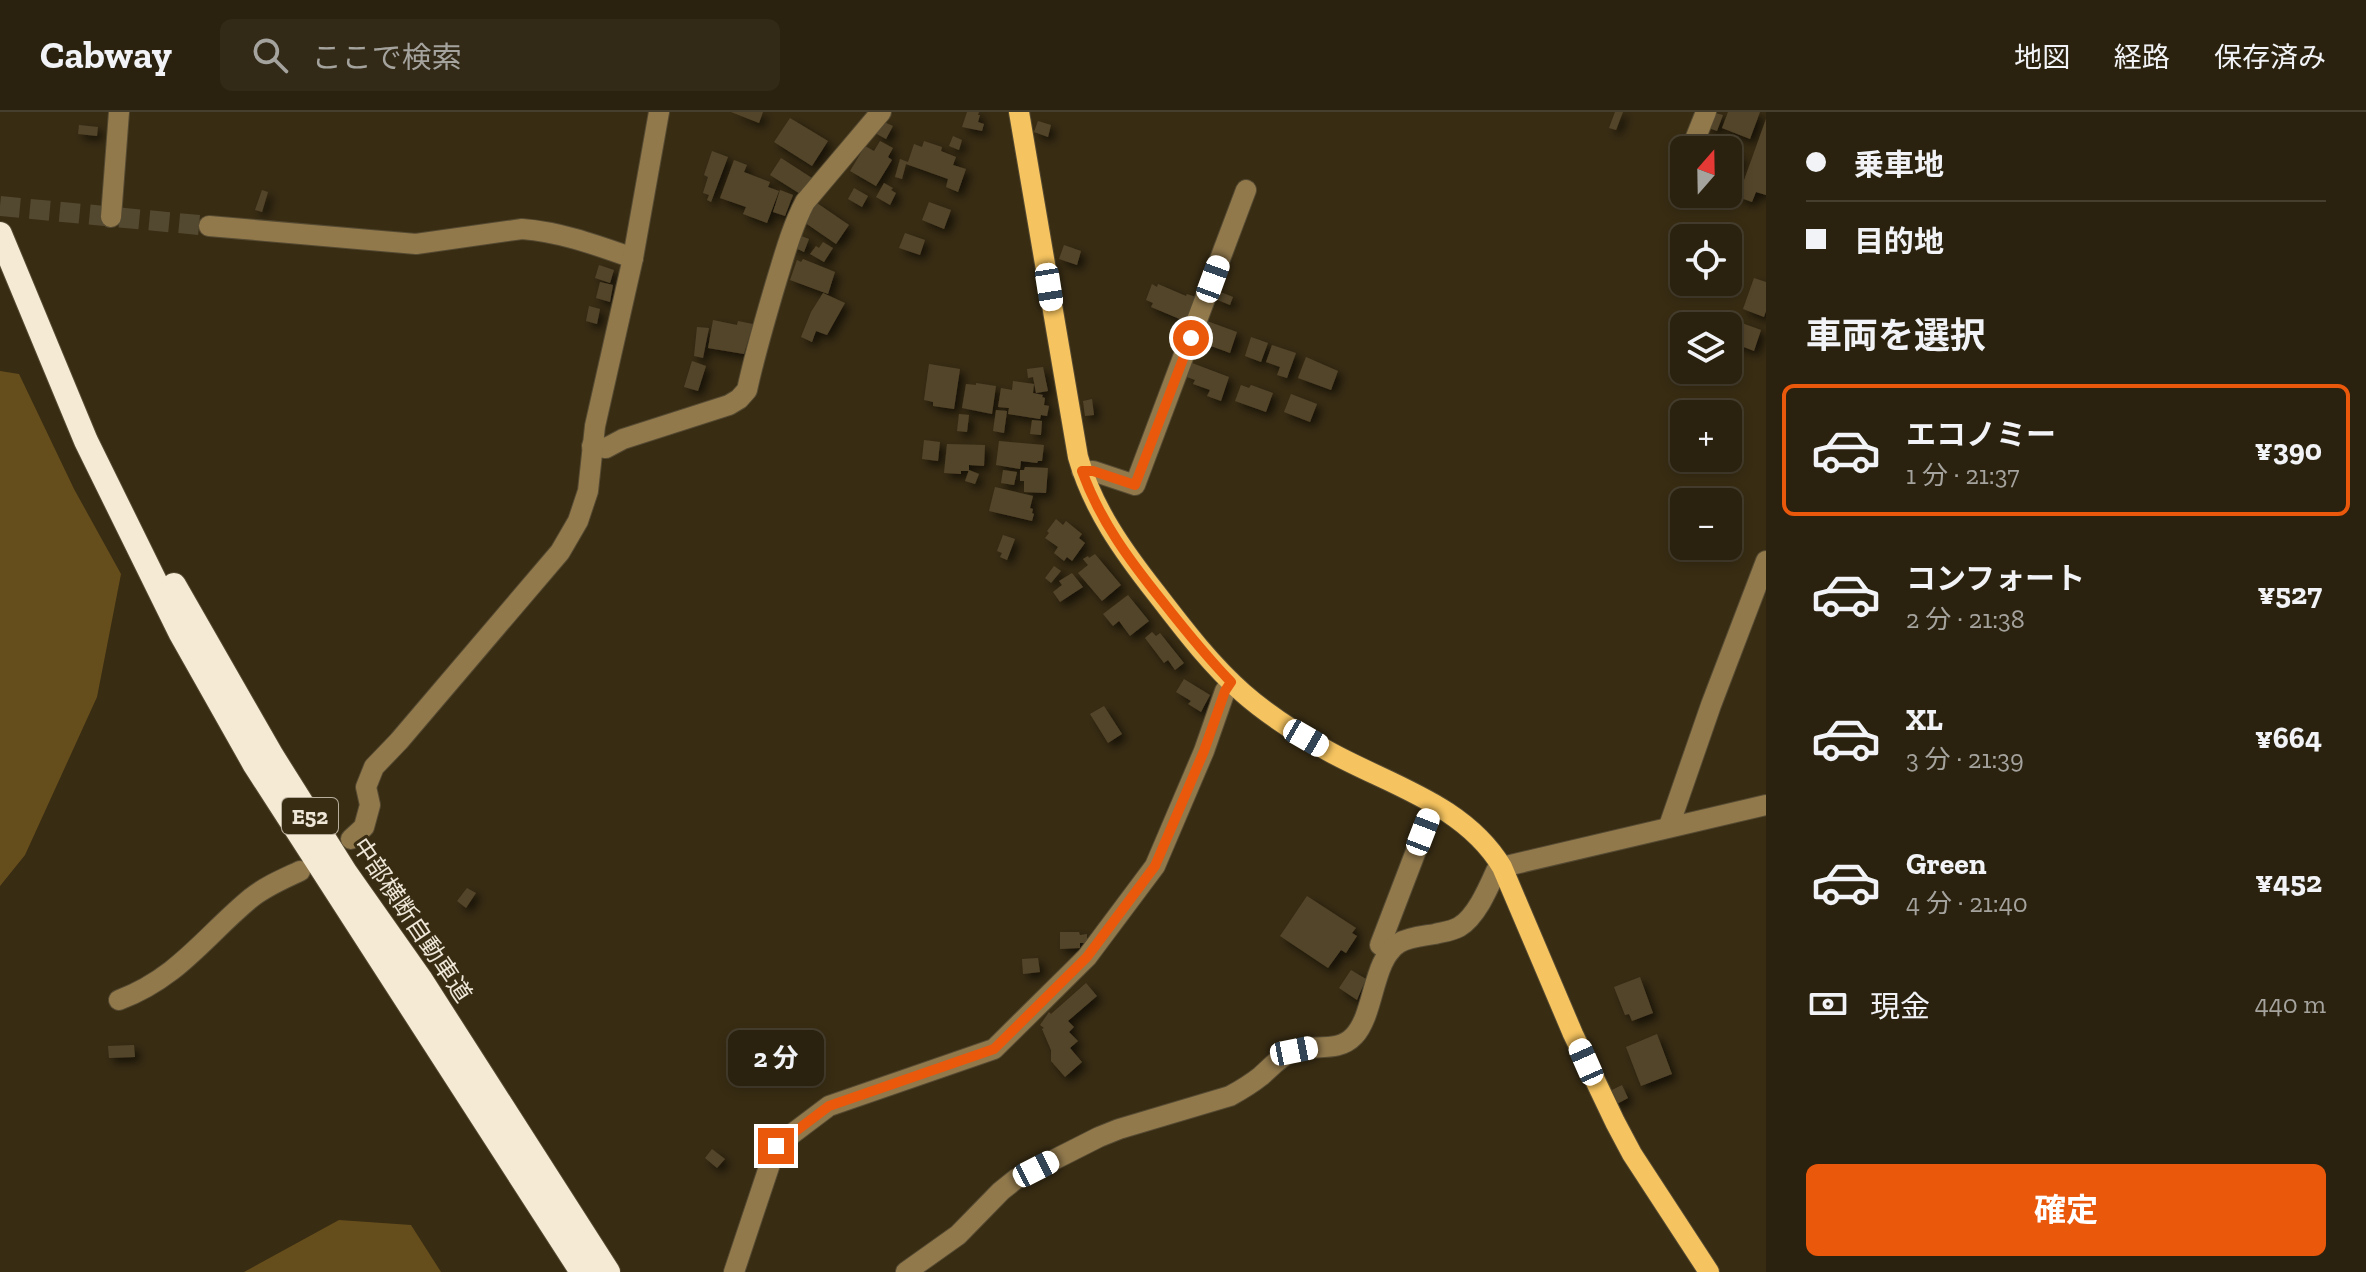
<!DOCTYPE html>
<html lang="ja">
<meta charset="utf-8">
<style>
:root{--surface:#2a210e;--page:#322917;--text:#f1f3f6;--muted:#a5a39e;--line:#463e2e;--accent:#ea580c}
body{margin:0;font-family:"Zilla Slab","Noto Sans JP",serif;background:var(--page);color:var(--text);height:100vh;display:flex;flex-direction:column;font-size:30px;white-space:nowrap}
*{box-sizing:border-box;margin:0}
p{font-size:26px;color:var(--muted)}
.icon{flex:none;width:44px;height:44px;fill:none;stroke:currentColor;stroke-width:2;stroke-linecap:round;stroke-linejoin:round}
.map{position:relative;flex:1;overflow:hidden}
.sheet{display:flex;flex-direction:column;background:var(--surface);width:600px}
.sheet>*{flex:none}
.top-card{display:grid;align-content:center;height:176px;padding:0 40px;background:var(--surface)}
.needle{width:52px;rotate:20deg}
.tools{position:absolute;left:1670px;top:24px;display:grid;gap:16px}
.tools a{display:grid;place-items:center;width:72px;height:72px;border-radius:12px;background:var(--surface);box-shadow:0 4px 12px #0003,0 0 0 2px var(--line);font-size:40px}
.end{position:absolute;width:36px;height:36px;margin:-18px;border:10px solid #ea580c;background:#fff;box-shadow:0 0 0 4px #fff}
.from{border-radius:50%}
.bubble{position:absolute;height:56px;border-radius:12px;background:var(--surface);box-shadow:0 4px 12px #0003,0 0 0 2px var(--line);font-size:26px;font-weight:700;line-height:56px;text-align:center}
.car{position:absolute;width:24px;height:48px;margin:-24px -12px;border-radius:10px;box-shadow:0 0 6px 2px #0007;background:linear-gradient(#fff 24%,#345 0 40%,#fff 0 76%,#345 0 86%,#fff 0)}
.top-card b{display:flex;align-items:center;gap:28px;height:76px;font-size:30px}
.top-card b+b{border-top:2px solid var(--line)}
.top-card i{width:20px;height:20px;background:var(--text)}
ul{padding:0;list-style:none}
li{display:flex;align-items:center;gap:24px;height:132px;margin:0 16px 12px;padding:0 24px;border:4px solid transparent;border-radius:12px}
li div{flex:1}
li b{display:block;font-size:30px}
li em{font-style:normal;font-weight:700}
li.selected{border-color:var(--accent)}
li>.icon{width:72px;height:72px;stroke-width:1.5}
h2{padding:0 40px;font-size:36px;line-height:96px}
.pay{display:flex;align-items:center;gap:20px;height:88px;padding:0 40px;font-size:30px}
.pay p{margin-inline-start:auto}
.cta{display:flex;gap:16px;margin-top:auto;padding:16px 40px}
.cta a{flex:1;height:92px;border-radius:12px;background:var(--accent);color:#fff;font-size:32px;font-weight:700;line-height:92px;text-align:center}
header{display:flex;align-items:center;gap:48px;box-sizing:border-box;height:112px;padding:0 40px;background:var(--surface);border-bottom:2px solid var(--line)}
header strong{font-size:38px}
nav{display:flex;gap:44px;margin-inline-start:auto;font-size:28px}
.search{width:560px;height:72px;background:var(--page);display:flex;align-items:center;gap:20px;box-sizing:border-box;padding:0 28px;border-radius:12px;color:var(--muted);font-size:30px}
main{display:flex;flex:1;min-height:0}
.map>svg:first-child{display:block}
</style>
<header>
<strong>Cabway</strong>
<div class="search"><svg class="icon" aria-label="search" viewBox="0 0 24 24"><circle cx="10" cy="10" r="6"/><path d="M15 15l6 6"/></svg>ここで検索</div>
<nav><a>地図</a><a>経路</a><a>保存済み</a></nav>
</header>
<main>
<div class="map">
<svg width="1766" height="1160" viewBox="0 0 1766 1160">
<defs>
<filter id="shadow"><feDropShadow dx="5" dy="5" stdDeviation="4" flood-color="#0009"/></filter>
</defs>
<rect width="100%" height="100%" fill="#382c13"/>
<g fill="#664e1c">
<polygon points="0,259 19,262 74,377 121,462 97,585 25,743 0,774"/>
<polygon points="339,1108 411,1113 441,1160 244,1160"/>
</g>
<g fill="#53452c" filter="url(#shadow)">
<polygon points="731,0 763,0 759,11"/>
<polygon points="967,0 979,0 978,3 980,3 978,10 984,12 982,19 962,15"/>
<polygon points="1615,0 1623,0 1616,18 1609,16"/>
<polygon points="1711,0 1723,3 1717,19 1706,15"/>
<polygon points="1728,0 1760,0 1750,27 1722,16"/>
<polygon points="790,6 828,29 812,54 774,30"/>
<polygon points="1766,7 1766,83 1756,80 1752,90 1738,85"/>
<polygon points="882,9 893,14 886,27 875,21"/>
<polygon points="1038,9 1051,13 1048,25 1034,20"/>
<polygon points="79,13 98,15 97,24 78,22"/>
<polygon points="953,24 962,28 959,38 949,34"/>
<polygon points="880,29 893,36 888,45 892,48 876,74 850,59 865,34 874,39"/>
<polygon points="924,29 942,35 941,39 956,45 953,53 966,57 958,80 946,75 948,67 906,52 902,67 895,65 900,47 908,50 914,32 922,35"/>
<polygon points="712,39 728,45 711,90 707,88 709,83 703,81 708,65 704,63"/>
<polygon points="1728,40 1742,45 1734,64 1728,62"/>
<polygon points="1684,43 1684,67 1675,64"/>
<polygon points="781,46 812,66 802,83 770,63"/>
<polygon points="734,48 747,53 744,60 770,70 768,75 779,79 767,111 743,102 746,95 720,86"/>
<polygon points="884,71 893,76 891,78 896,81 890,93 876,85"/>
<polygon points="854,76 868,84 862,95 848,87"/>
<polygon points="262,78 268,80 262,100 255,98"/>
<polygon points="780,78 793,83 785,104 773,100"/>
<polygon points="814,89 849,113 836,132 801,108"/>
<polygon points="929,90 951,98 944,117 922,108"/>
<polygon points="905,121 925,128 920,143 899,136"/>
<polygon points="796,122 809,127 804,140 791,134"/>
<polygon points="823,130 833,136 824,150 810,142 816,134 819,136"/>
<polygon points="1064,133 1081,139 1077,153 1059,147"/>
<polygon points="803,147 835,160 828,182 790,168 797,148 801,150"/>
<polygon points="599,153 614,158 610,171 595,166"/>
<polygon points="1754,166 1766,170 1766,199 1764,205 1743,197"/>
<polygon points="600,170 613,173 610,190 596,186"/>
<polygon points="1152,172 1157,175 1158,172 1186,184 1187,182 1196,185 1187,207 1183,205 1182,208 1151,195 1153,191 1146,188"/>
<polygon points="1218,179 1233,185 1230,193 1215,187"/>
<polygon points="823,181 845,191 827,223 816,219 812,230 801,225 811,200"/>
<polygon points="589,194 600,197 597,212 586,209"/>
<polygon points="713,208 737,213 738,209 753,212 744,242 708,236"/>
<polygon points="1207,209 1237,220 1230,241 1200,230"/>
<polygon points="1739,210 1761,218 1754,239 1731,230"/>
<polygon points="697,215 709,216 703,246 694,244"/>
<polygon points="1251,225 1268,231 1261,250 1245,244"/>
<polygon points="1272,233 1296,241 1287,266 1277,263 1280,255 1266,250"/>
<polygon points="1306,245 1338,259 1331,278 1298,266"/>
<polygon points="692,249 706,254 698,279 684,275"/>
<polygon points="1192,251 1229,265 1221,289 1207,284 1210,278 1193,272 1195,268 1187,265"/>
<polygon points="929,252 960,257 954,297 933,294 933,290 924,288"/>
<polygon points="1043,255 1048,279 1036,281 1033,265 1028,266 1027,257"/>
<polygon points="1013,269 1034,272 1033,281 1043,283 1042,285 1045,286 1044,293 1049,294 1047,304 1041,303 1040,307 1008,302 1009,296 998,295 1001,276 1012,278"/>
<polygon points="976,271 996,274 992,302 962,296 966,272 976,273"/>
<polygon points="1241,273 1249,276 1251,273 1273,281 1266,300 1235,289"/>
<polygon points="1291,282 1317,292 1310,310 1284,300"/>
<polygon points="1092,287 1094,303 1085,304 1083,289"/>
<polygon points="996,298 1007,299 1004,321 993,319"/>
<polygon points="959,302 969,303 967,320 957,319"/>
<polygon points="1032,308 1042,309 1041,323 1030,322"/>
<polygon points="924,328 940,330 938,349 922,347"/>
<polygon points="999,329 1044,333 1042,349 1038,349 1037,351 1021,349 1020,357 996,353"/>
<polygon points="947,332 985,333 984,354 969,353 969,359 961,359 961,362 944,361"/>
<polygon points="1025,355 1048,356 1046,381 1024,380 1024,369 1020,369 1020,358 1024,358"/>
<polygon points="969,358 979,362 975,372 965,369"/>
<polygon points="1003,358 1017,360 1014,373 1001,371"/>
<polygon points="995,375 1033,384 1030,396 1033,397 1032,401 1034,402 1032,409 989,399"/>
<polygon points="1056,407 1063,413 1066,409 1082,422 1079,426 1085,431 1072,449 1067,445 1064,449 1054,441 1058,435 1045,426 1049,421 1047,419"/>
<polygon points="1003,423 1015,427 1007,448 1000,445 1002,441 997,439"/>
<polygon points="1095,442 1121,473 1102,489 1078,461 1088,453 1083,447 1088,444 1089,446"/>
<polygon points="1054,454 1061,459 1051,471 1045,466"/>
<polygon points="1072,461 1083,475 1060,490 1053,480 1062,473 1059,469"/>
<polygon points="1128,483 1149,509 1130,524 1119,509 1113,514 1103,502"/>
<polygon points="1152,520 1156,524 1160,521 1184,551 1175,558 1168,548 1164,551 1145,526"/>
<polygon points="1184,567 1210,583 1201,600 1188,592 1191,589 1176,580"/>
<polygon points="1104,594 1122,622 1108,631 1090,602"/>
<polygon points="467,776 476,781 466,796 457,789"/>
<polygon points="1307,784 1356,816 1352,821 1357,824 1346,841 1341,838 1328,856 1280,824"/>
<polygon points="1060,820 1079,820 1080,823 1087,822 1087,831 1080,831 1080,836 1060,837"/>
<polygon points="1038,846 1040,860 1023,862 1022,847"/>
<polygon points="1351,858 1366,867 1357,888 1339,876"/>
<polygon points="1640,865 1653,901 1632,909 1629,902 1625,903 1614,875"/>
<polygon points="1086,871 1097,884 1068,909 1074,915 1069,920 1078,929 1070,936 1082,950 1065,965 1051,949 1051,938 1042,917 1044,916 1040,913 1049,900 1051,902"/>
<polygon points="1657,922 1672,962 1641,974 1626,935"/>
<polygon points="134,933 135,945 109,946 108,934"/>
<polygon points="1622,973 1628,986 1615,993 1608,980"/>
<polygon points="712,1037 725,1047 717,1056 705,1046"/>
</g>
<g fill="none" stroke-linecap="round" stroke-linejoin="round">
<polyline stroke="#534830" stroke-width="20" stroke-dasharray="20 10" stroke-linecap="butt" points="0,94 209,114"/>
<defs>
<g id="minor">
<polyline points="1694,30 1706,0"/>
<polyline points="111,105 119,0"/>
<path d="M209 114 416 132 522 117C561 120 596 133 633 146"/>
<path d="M592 334 606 336 623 327 729 293 739 287 747 278C755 241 766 204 777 167 785 141 792 115 805 90L881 0"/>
<polyline points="1082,359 1093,359 1135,373 1246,78"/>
<polyline points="1669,714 1711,593 1766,449"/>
<polyline points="351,727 364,715 370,693 366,675 374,655 399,629 560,440 578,409 588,379 595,314 633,146 659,0"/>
<polyline points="1390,839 1380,833 1434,692"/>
<path d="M119 888C178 866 205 824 251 786 266 774 283 767 300 759"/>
<polyline points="734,1160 776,1034 829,994 994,937 1087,845 1155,754 1204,639 1225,579 1231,570"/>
<path d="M906 1160 958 1123 1001 1079 1016 1067 1099 1025 1119 1017 1230 984C1241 978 1251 972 1261 964 1271 955 1282 943 1295 938 1315 932 1338 941 1354 924 1375 902 1372 847 1399 831 1409 825 1424 824 1435 822 1443 820 1452 819 1459 815 1476 805 1488 777 1496 759L1502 755 1766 693"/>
</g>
<path id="major" d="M1019 0 1078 345C1093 397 1123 439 1156 481 1183 516 1210 552 1243 581 1269 604 1298 622 1328 639 1389 673 1464 692 1502 755L1573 922 1615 1010 1632 1042 1709 1160"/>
<g id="highway">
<polyline points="0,122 86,329 180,520 255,653 582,1160"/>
<polyline points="174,473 272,644 345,760 421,868 608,1160"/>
</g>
</defs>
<use href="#minor" stroke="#554a32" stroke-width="22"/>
<use href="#major" stroke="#554a32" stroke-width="22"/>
<use href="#highway" stroke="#554a32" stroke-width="26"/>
<use href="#minor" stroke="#91794c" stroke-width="20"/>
<use href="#major" stroke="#f5c35f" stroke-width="20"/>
<use href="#highway" stroke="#f5ead4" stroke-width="24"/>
</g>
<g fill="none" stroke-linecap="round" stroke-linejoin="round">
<path stroke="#ea580c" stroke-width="10" d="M776 1034 829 994 994 937 1087 845 1155 754 1204 639 1225 579 1231 570C1207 545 1185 518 1163 490 1130 449 1100 409 1082 359H1093L1135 373 1191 226"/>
</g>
<g text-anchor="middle" stroke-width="6" stroke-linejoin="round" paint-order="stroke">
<rect fill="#382c13" stroke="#b7ae9c" stroke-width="2" x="282" y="686" width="56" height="36" rx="6"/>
<g font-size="22" font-weight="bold" fill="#eee6d7">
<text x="310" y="712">E52</text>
</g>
<g font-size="24" fill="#eee6d7" stroke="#382c13">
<text transform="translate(412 808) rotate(56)" y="8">中部横断自動車道</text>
</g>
</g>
</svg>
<div class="tools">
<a><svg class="needle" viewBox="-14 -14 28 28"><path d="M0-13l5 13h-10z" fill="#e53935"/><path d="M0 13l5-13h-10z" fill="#a5a39e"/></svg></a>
<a><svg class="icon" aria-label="locate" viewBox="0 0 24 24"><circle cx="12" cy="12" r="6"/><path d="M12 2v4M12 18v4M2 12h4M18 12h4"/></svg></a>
<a><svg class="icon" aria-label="layers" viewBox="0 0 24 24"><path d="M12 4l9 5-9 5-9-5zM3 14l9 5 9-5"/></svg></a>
<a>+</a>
<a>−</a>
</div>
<i class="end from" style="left:1191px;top:226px"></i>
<i class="end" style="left:776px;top:1034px"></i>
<div class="bubble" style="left:728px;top:918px;width:96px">2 分</div>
<i class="car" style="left:1213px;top:167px;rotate:20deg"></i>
<i class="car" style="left:1049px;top:175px;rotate:171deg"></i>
<i class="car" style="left:1306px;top:626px;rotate:120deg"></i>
<i class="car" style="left:1423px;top:720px;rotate:21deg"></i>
<i class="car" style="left:1294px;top:939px;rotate:79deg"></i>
<i class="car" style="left:1586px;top:950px;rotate:336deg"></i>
<i class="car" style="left:1036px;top:1057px;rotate:63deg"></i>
</div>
<section class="sheet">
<div class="top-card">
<b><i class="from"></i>乗車地</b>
<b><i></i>目的地</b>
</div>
<h2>車両を選択</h2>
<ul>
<li class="selected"><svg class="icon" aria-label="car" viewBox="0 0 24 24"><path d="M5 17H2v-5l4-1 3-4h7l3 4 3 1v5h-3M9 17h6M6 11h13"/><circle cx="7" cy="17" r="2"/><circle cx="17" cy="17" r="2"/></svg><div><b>エコノミー</b><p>1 分 · 21:37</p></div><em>¥390</em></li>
<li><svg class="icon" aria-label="car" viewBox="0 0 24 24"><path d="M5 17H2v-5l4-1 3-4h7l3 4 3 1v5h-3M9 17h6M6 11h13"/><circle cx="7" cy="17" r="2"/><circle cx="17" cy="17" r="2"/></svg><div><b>コンフォート</b><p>2 分 · 21:38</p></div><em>¥527</em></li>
<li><svg class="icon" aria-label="car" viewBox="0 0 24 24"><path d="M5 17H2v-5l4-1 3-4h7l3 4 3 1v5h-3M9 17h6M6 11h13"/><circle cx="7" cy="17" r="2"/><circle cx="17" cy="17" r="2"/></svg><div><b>XL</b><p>3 分 · 21:39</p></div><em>¥664</em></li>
<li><svg class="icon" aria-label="car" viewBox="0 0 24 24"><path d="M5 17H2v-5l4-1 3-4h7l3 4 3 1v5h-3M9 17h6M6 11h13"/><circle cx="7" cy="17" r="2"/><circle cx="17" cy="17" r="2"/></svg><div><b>Green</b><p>4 分 · 21:40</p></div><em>¥452</em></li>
</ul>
<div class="pay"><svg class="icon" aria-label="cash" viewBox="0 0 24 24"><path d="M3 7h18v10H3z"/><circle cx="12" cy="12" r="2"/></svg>現金<p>440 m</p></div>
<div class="cta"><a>確定</a></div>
</section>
</main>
